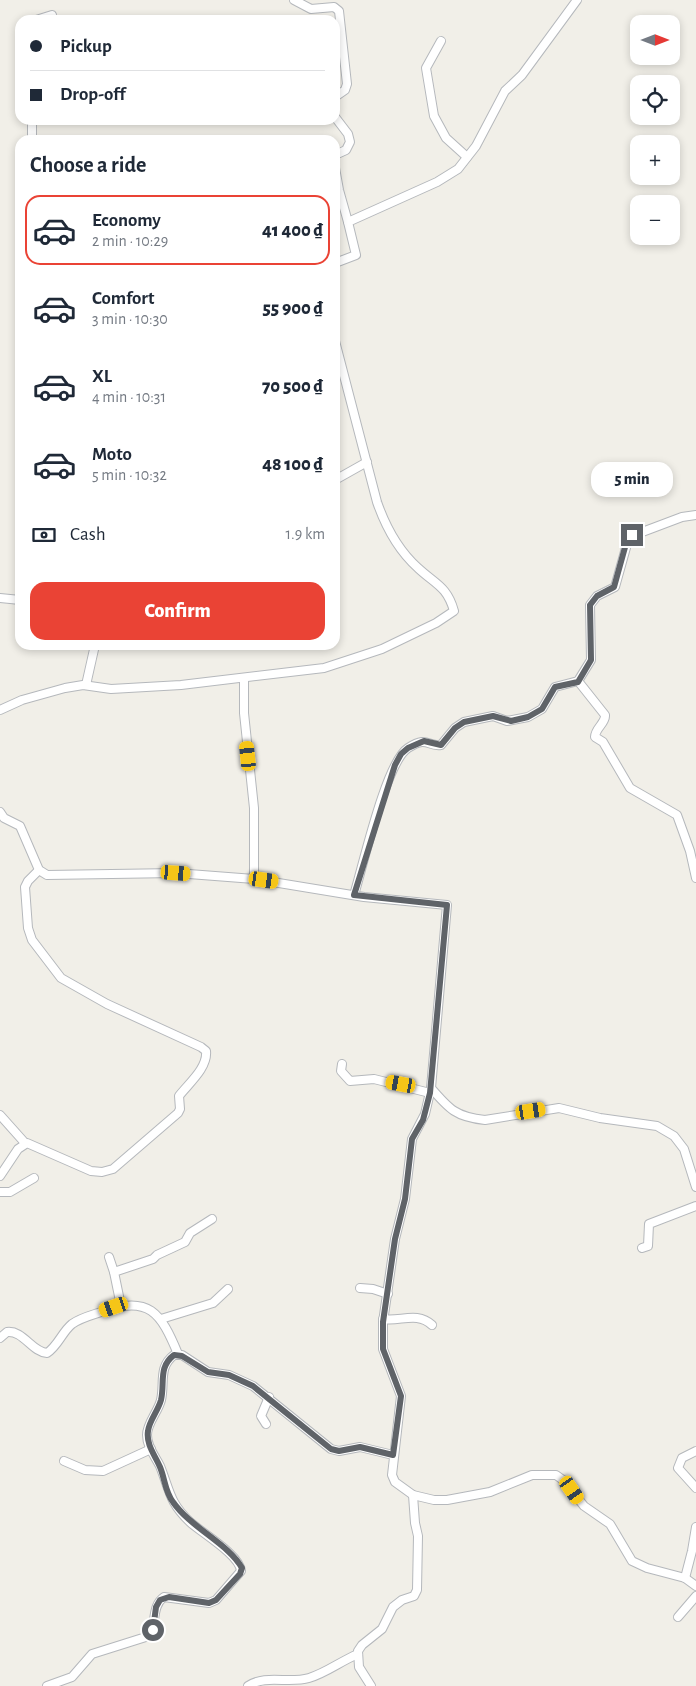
<!DOCTYPE html>
<meta charset="utf-8">
<style>
:root{--surface:#fff;--page:#f2f2f3;--text:#1f2937;--muted:#747a83;--line:#e0e1e3;--accent:#ea4335}
body{margin:0;font-family:"Alegreya Sans",sans-serif;background:var(--page);color:var(--text);height:100vh;display:flex;flex-direction:column;font-size:19px;white-space:nowrap}
*{box-sizing:border-box;margin:0}
p{font-size:16px;color:var(--muted)}
.icon{flex:none;width:28px;height:28px;fill:none;stroke:currentColor;stroke-width:2;stroke-linecap:round;stroke-linejoin:round}
.map{position:relative;flex:1;overflow:hidden}
.panel{position:absolute;left:15px;top:135px;width:325px;height:515px;display:flex;flex-direction:column;background:var(--surface);border-radius:15px;box-shadow:0 2px 8px #0003}
.panel>*{flex:none}
.banner{position:absolute;left:15px;top:15px;width:325px;height:110px;border-radius:15px;box-shadow:0 2px 8px #0003;display:grid;align-content:center;height:110px;padding:0 15px;background:var(--surface)}
.needle{width:32px;rotate:90deg}
.controls{position:absolute;left:630px;top:15px;display:grid;gap:10px}
.controls a{display:grid;place-items:center;width:50px;height:50px;border-radius:10px;background:var(--surface);box-shadow:0 2px 8px #0003;font-size:25px}
.end{position:absolute;width:22px;height:22px;margin:-11px;border:6px solid #5f6368;background:#fff;box-shadow:0 0 0 2px #fff}
.from{border-radius:50%}
.bubble{position:absolute;height:35px;border-radius:15px;background:var(--surface);box-shadow:0 2px 8px #0003;font-size:16px;font-weight:800;line-height:35px;text-align:center}
.car{position:absolute;width:15px;height:30px;margin:-15px -8px;border-radius:6px;box-shadow:0 0 4px 1px #0007;background:linear-gradient(#f5c518 24%,#345 0 40%,#f5c518 0 76%,#345 0 86%,#f5c518 0)}
.banner b{display:flex;align-items:center;gap:18px;height:48px;font-size:19px}
.banner b+b{border-top:1px solid var(--line)}
.banner i{width:12px;height:12px;background:var(--text)}
ul{padding:0;list-style:none}
li{display:flex;align-items:center;gap:15px;height:70px;margin:0 10px 8px;padding:0 5px;border:2px solid transparent;border-radius:15px}
li div{flex:1}
li b{display:block;font-size:19px}
li em{font-style:normal;font-weight:800}
li.current{border-color:var(--accent)}
li>.icon{width:45px;height:45px;stroke-width:1.5}
h2{padding:0 15px;font-size:22px;line-height:60px}
.pay{display:flex;align-items:center;gap:12px;height:55px;padding:0 15px;font-size:19px}
.pay p{margin-inline-start:auto}
.button{display:flex;gap:10px;margin-top:auto;padding:10px 15px}
.button a{flex:1;height:58px;border-radius:15px;background:var(--accent);color:#fff;font-size:20px;font-weight:800;line-height:58px;text-align:center}
.map>svg:first-child{display:block}
</style>
<div class="map">
<svg width="696" height="1686" viewBox="0 0 696 1686">
<rect width="100%" height="100%" fill="#f1efe8"/>
<g fill="none" stroke-linecap="round" stroke-linejoin="round">
<defs>
<g id="minor">
<polyline points="294,0 311,9 334,7 339,11 347,84 345,90 335,97"/>
<polyline points="36,20 52,15"/>
<polyline points="441,41 426,68 434,116 446,138 467,157"/>
<polyline points="335,117 348,134 350,142 346,150 335,155"/>
<polyline points="32,140 32,120"/>
<polyline points="335,168 339,190 348,222"/>
<polyline points="335,263 356,255 348,222 437,182 458,169 476,146 505,91 522,75 577,0"/>
<polyline points="335,480 367,462"/>
<polyline points="0,598 20,600"/>
<polyline points="244,678 244,713 254,808 254,879"/>
<path d="M578 681 605 715C606 723 595 728 595 737L603 742 630 788 677 815 690 851 696 878"/>
<polyline points="86,685 95,645"/>
<path d="M0 710 22 700 65 688 83 685 111 689 181 685 324 668 382 649 436 623 454 611C447 586 435 584 418 568 399 551 385 525 377 502L335 341"/>
<path d="M0 812 4 818 20 826 39 870 47 875 176 873 254 879 364 897 447 905 431 1088C449 1109 456 1117 485 1120L559 1108 600 1118 657 1126 674 1136 684 1149 696 1187"/>
<path d="M354 895C363 866 386 762 408 748 428 735 427 747 441 745L455 728 464 722 493 716 507 721 528 717 542 709 555 687 578 681 591 660 590 605 597 596 615 587 629 537 682 517 696 515"/>
<polyline points="342,1064 341,1071 350,1081 374,1079 430,1093"/>
<polyline points="0,1115 25,1143"/>
<path d="M0 1176 18 1149 27 1143 91 1171 102 1172 113 1169 178 1113 180 1109 179 1096C188 1084 208 1068 206 1051L201 1047 107 1004 61 978 32 940 28 928 25 887 28 881 39 870"/>
<polyline points="0,1192 10,1192 34,1178"/>
<polyline points="642,1248 648,1246 649,1224 696,1206"/>
<polyline points="109,1257 114,1272"/>
<polyline points="360,1288 373,1289 388,1294"/>
<polyline points="121,1306 114,1272 153,1259 157,1255 185,1242 190,1233 212,1219"/>
<polyline points="161,1319 213,1303 228,1289"/>
<path d="M383 1319C400 1322 417 1311 432 1325"/>
<path d="M0 1338 7 1332C23 1330 32 1352 47 1353 58 1346 62 1332 72 1324 80 1318 92 1315 101 1312 149 1294 161 1313 178 1354"/>
<polyline points="266,1424 261,1416 269,1397"/>
<polyline points="696,1451 682,1458 678,1468 696,1488"/>
<polyline points="64,1461 85,1470 103,1471 151,1449"/>
<polyline points="413,1495 434,1500 447,1500 490,1492 532,1475 556,1475 563,1480 584,1506 610,1524 632,1561 647,1568 685,1578 696,1586"/>
<polyline points="685,1578 692,1551 696,1527"/>
<polyline points="678,1617 696,1596"/>
<path d="M47 1686 72 1677 92 1654 149 1636C157 1624 151 1606 164 1597L209 1603 216 1600 241 1571C240 1555 202 1533 190 1522 169 1502 170 1491 160 1466 155 1456 147 1447 147 1435 147 1423 158 1412 161 1400 165 1383 158 1367 174 1355H182L208 1372 229 1375 253 1386 331 1449 339 1451 360 1447 393 1455"/>
<path d="M248 1686C266 1674 288 1684 309 1678 326 1673 341 1661 358 1654"/>
<polyline points="371,1686 359,1667 358,1651 362,1645 382,1629 393,1607 402,1600 414,1596 417,1590 418,1536 415,1523 413,1495 395,1482 392,1475 401,1396 383,1349 383,1322 395,1239 405,1199 412,1139 425,1114 431,1088"/>
</g>
</defs>
<use href="#minor" stroke="#b5b8bc" stroke-width="10"/>
<use href="#minor" stroke="#fff" stroke-width="8"/>
</g>
<g fill="none" stroke-linecap="round" stroke-linejoin="round">
<path stroke="#5f6368" stroke-width="6" d="M153 1630 156 1607 160 1600 169 1597 209 1603 216 1600 240 1574 242 1568C229 1544 191 1528 173 1502 165 1492 165 1479 160 1467 155 1455 146 1445 148 1431 149 1421 158 1411 161 1400 165 1383 158 1367 174 1355L182 1356 208 1372 229 1375 253 1386 331 1449 339 1451 360 1447 393 1455 401 1396 383 1349V1322L395 1239 405 1199 412 1139 423 1120 430 1093 447 905 354 895 395 765 401 754 408 748 424 741 441 745 455 728 464 722 493 716 511 721 528 717 542 709 555 687 578 682 591 660 590 605 597 596 614 587 627 540 632 535"/>
</g>
</svg>
<div class="controls">
<a><svg class="needle" viewBox="-14 -14 28 28"><path d="M0-13l5 13h-10z" fill="#e53935"/><path d="M0 13l5-13h-10z" fill="#747a83"/></svg></a>
<a><svg class="icon" aria-label="locate" viewBox="0 0 24 24"><circle cx="12" cy="12" r="6"/><path d="M12 2v4M12 18v4M2 12h4M18 12h4"/></svg></a>
<a>+</a>
<a>−</a>
</div>
<i class="end from" style="left:153px;top:1630px"></i>
<i class="end" style="left:632px;top:535px"></i>
<div class="bubble" style="left:591px;top:462px;width:82px">5 min</div>
<i class="car" style="left:248px;top:756px;rotate:354deg"></i>
<i class="car" style="left:176px;top:873px;rotate:94deg"></i>
<i class="car" style="left:264px;top:880px;rotate:98deg"></i>
<i class="car" style="left:401px;top:1084px;rotate:280deg"></i>
<i class="car" style="left:531px;top:1111px;rotate:81deg"></i>
<i class="car" style="left:114px;top:1307px;rotate:251deg"></i>
<i class="car" style="left:572px;top:1490px;rotate:145deg"></i>
<div class="banner">
<b><i class="from"></i>Pickup</b>
<b><i></i>Drop-off</b>
</div>
<section class="panel">
<h2>Choose a ride</h2>
<ul>
<li class="current"><svg class="icon" aria-label="car" viewBox="0 0 24 24"><path d="M5 17H2v-5l4-1 3-4h7l3 4 3 1v5h-3M9 17h6M6 11h13"/><circle cx="7" cy="17" r="2"/><circle cx="17" cy="17" r="2"/></svg><div><b>Economy</b><p>2 min · 10:29</p></div><em>41 400 ₫</em></li>
<li><svg class="icon" aria-label="car" viewBox="0 0 24 24"><path d="M5 17H2v-5l4-1 3-4h7l3 4 3 1v5h-3M9 17h6M6 11h13"/><circle cx="7" cy="17" r="2"/><circle cx="17" cy="17" r="2"/></svg><div><b>Comfort</b><p>3 min · 10:30</p></div><em>55 900 ₫</em></li>
<li><svg class="icon" aria-label="car" viewBox="0 0 24 24"><path d="M5 17H2v-5l4-1 3-4h7l3 4 3 1v5h-3M9 17h6M6 11h13"/><circle cx="7" cy="17" r="2"/><circle cx="17" cy="17" r="2"/></svg><div><b>XL</b><p>4 min · 10:31</p></div><em>70 500 ₫</em></li>
<li><svg class="icon" aria-label="car" viewBox="0 0 24 24"><path d="M5 17H2v-5l4-1 3-4h7l3 4 3 1v5h-3M9 17h6M6 11h13"/><circle cx="7" cy="17" r="2"/><circle cx="17" cy="17" r="2"/></svg><div><b>Moto</b><p>5 min · 10:32</p></div><em>48 100 ₫</em></li>
</ul>
<div class="pay"><svg class="icon" aria-label="cash" viewBox="0 0 24 24"><path d="M3 7h18v10H3z"/><circle cx="12" cy="12" r="2"/></svg>Cash<p>1.9 km</p></div>
<div class="button"><a>Confirm</a></div>
</section>
</div>
